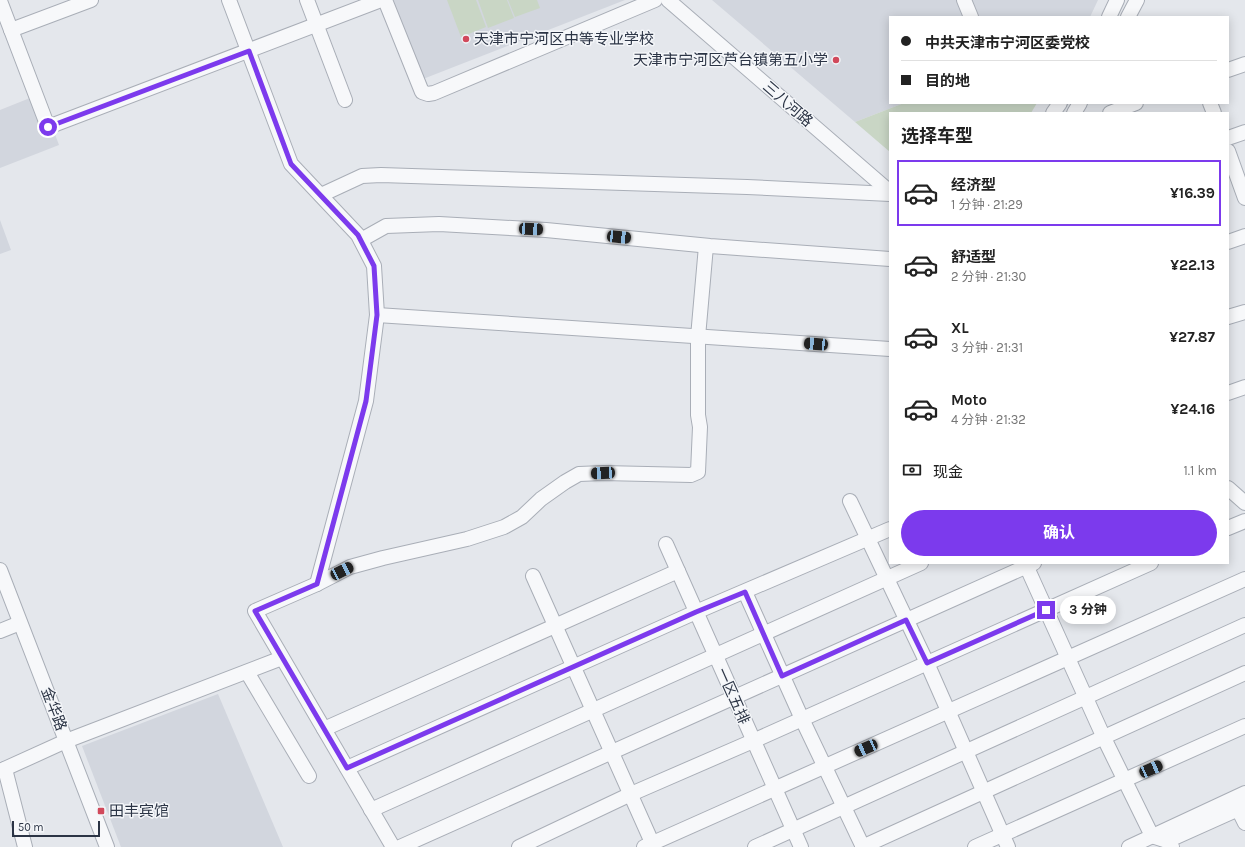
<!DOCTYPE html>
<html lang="zh">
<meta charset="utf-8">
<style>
:root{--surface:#fff;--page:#f6f6f6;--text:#222;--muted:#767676;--line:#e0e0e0;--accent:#7c3aed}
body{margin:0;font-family:Karla,"Noto Sans SC",sans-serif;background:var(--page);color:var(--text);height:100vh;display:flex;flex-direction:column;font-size:15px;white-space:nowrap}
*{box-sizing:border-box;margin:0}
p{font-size:13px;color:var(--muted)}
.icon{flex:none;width:22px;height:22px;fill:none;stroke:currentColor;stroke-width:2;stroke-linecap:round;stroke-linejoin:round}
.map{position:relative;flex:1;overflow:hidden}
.sheet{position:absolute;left:889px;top:112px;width:340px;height:452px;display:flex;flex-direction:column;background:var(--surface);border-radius:0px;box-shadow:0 2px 10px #0003}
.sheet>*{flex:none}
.top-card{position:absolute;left:889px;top:16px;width:340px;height:88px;border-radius:0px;box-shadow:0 2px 10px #0003;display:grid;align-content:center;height:88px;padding:0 12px;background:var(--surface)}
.scale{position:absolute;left:12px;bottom:10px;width:88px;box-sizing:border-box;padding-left:4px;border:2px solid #2b3445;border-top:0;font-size:11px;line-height:14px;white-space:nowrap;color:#2b3445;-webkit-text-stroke:3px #f4f6f9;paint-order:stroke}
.end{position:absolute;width:18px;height:18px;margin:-9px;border:5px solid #7c3aed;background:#fff;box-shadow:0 0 0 2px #fff}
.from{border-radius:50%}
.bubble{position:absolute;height:28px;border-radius:14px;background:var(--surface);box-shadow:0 2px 10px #0003;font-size:13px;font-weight:700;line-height:28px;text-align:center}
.car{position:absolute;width:12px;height:24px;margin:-12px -6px;border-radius:5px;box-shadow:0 0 3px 1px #0007;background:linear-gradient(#222 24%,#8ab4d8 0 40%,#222 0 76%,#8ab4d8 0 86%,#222 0)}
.top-card b{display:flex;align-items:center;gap:14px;height:38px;font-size:15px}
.top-card b+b{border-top:1px solid var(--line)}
.top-card i{width:10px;height:10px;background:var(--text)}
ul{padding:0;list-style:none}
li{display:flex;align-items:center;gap:12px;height:66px;margin:0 8px 6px;padding:0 4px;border:2px solid transparent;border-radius:0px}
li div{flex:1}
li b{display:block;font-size:15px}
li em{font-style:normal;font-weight:700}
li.active{border-color:var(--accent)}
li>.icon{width:36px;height:36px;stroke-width:1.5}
h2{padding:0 12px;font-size:18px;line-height:48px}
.pay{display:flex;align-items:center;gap:10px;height:44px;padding:0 12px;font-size:15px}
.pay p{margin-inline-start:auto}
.primary-button{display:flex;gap:8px;margin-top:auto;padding:8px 12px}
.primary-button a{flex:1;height:46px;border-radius:24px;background:var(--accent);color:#fff;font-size:16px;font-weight:700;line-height:46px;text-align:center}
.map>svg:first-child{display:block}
</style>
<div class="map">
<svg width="1245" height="847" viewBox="0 0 1245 847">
<rect width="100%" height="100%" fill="#e4e7ec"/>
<g fill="#d2d6de">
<polygon points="393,0 625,0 423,79"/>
<polygon points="712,0 1098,0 1090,17 890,17 890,103 904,103 855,122"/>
<polygon points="40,94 59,145 0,168 0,110"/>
<polygon points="0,220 11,250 0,254"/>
<polygon points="218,694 283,847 121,847 82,746"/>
</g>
<g fill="#c9d6c5">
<polygon points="447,0 476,0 486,27 461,37"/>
<polygon points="478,0 507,0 514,18 488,28"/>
<polygon points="508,0 537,0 540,8 515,17"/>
<polygon points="904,103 1037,103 1031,113 890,113 890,152 855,122"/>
</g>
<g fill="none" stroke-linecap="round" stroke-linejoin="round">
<defs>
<g id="minor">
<polyline points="229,0 291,164 358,235 374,266 377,315 366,401 317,584"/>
<polyline points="307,0 345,100"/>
<polyline points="385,0 422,92 428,94 434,93 655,0"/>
<polyline points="668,0 890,192"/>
<polyline points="964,0 971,17"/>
<polyline points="0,1 48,127 381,0"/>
<polyline points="1109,17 1117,0"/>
<polyline points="1128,17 1137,0"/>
<polyline points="11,30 91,0"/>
<polyline points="1228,70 1245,64"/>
<polyline points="1210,103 1214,113"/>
<polyline points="1053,113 1060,103"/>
<polyline points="1074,113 1080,103"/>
<polyline points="1110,113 1136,103"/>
<polyline points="1228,138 1245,132"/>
<polyline points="1228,151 1245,198"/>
<polyline points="321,195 362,176 381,175 747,187 890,194"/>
<polyline points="361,240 386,226 439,224 546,230 710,246 890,259"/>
<polyline points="1228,242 1245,236"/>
<polyline points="377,315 890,349"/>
<polyline points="1228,317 1245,312"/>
<polyline points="1228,393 1245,387"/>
<polyline points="1228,488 1245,503"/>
<polyline points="850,501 927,663 1008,847"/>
<polyline points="1228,528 1245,521"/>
<polyline points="666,544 801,847"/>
<polyline points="1025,563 1104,738 1152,836 1167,841 1172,847"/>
<polyline points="0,570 107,847"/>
<polyline points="533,576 654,847"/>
<polyline points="745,592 802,719 863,847"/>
<polyline points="0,631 20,623"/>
<polyline points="247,672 309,776"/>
<polyline points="324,729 678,571"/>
<polyline points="347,768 696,612 890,529"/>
<polyline points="5,769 25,847"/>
<polyline points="0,771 66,741 282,658"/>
<polyline points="1238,809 1245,823"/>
<polyline points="371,810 921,563"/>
<polyline points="1167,841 1245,806"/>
<polyline points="393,847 255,611 317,584 350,567 383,558 467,539 504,527 522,517 541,499 565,482 579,474 603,473 691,475 698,472 700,427 698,415 698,337 706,246"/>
<polyline points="400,847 1034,563"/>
<polyline points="519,847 631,794 753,741 1151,563"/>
<polyline points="644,847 1245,579"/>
<polyline points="755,847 1245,625"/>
<polyline points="862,847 1245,673"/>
<polyline points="975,847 1245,726"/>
<polyline points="1129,847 1245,793"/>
</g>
</defs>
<use href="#minor" stroke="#a9aeb7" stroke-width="16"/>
<use href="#minor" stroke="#f7f8fa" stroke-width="14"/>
</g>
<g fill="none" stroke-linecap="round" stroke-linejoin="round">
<polyline stroke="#7c3aed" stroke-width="5" points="48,127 249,51 291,164 358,235 374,266 377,315 366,401 317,584 255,611 347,768 696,612 745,592 782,676 906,620 927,663 1046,610"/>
</g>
<g fill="#d1495b" stroke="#f4f6f9" stroke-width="1.5">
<circle cx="466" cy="39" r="4"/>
<circle cx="836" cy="60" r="4"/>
<rect x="97" y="807" width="8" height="8" rx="2"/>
</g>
<g text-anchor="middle" stroke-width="3" stroke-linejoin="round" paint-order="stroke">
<g font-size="15" fill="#2b3445" stroke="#f4f6f9" text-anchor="start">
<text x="474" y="44">天津市宁河区中等专业学校</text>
<text x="828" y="65" text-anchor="end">天津市宁河区芦台镇第五小学</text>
<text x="109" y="816">田丰宾馆</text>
</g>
<g font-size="15" fill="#2b3445" stroke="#f4f6f9">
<text transform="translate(788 104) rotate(41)" y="5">三八河路</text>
<text transform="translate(733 696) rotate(66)" y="5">一区五排</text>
<text transform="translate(54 709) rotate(69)" y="5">金华路</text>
</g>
</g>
</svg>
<div class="scale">50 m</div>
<i class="end from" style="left:48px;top:127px"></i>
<i class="end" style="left:1046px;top:610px"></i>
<div class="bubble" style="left:1060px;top:596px;width:56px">3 分钟</div>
<i class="car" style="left:531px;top:229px;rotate:93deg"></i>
<i class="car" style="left:619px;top:237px;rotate:96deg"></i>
<i class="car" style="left:816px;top:344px;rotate:274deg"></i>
<i class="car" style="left:603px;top:473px;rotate:267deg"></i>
<i class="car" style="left:342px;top:571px;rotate:63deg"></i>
<i class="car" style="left:866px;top:748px;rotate:246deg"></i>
<i class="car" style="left:1151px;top:769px;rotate:66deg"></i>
<div class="top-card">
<b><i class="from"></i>中共天津市宁河区委党校</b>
<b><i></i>目的地</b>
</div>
<section class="sheet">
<h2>选择车型</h2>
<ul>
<li class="active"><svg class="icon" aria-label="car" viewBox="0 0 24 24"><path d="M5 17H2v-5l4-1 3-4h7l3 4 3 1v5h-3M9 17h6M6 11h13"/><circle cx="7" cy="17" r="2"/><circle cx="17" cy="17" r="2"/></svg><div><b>经济型</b><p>1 分钟 · 21:29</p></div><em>¥16.39</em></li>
<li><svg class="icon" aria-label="car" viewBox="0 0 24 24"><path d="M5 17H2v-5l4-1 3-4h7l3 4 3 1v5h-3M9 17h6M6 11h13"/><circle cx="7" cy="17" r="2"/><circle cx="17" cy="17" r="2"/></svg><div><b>舒适型</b><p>2 分钟 · 21:30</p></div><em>¥22.13</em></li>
<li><svg class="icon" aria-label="car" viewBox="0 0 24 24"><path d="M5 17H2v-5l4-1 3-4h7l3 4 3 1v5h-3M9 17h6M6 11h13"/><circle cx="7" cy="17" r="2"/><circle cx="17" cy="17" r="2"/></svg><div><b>XL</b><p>3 分钟 · 21:31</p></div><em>¥27.87</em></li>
<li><svg class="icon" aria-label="car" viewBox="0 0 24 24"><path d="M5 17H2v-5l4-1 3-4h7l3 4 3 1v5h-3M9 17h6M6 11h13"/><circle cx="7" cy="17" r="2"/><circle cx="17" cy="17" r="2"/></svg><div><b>Moto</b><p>4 分钟 · 21:32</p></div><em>¥24.16</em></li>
</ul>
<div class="pay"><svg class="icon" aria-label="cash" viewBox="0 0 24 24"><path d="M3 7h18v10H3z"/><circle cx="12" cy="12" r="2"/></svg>现金<p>1.1 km</p></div>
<div class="primary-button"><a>确认</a></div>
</section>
</div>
